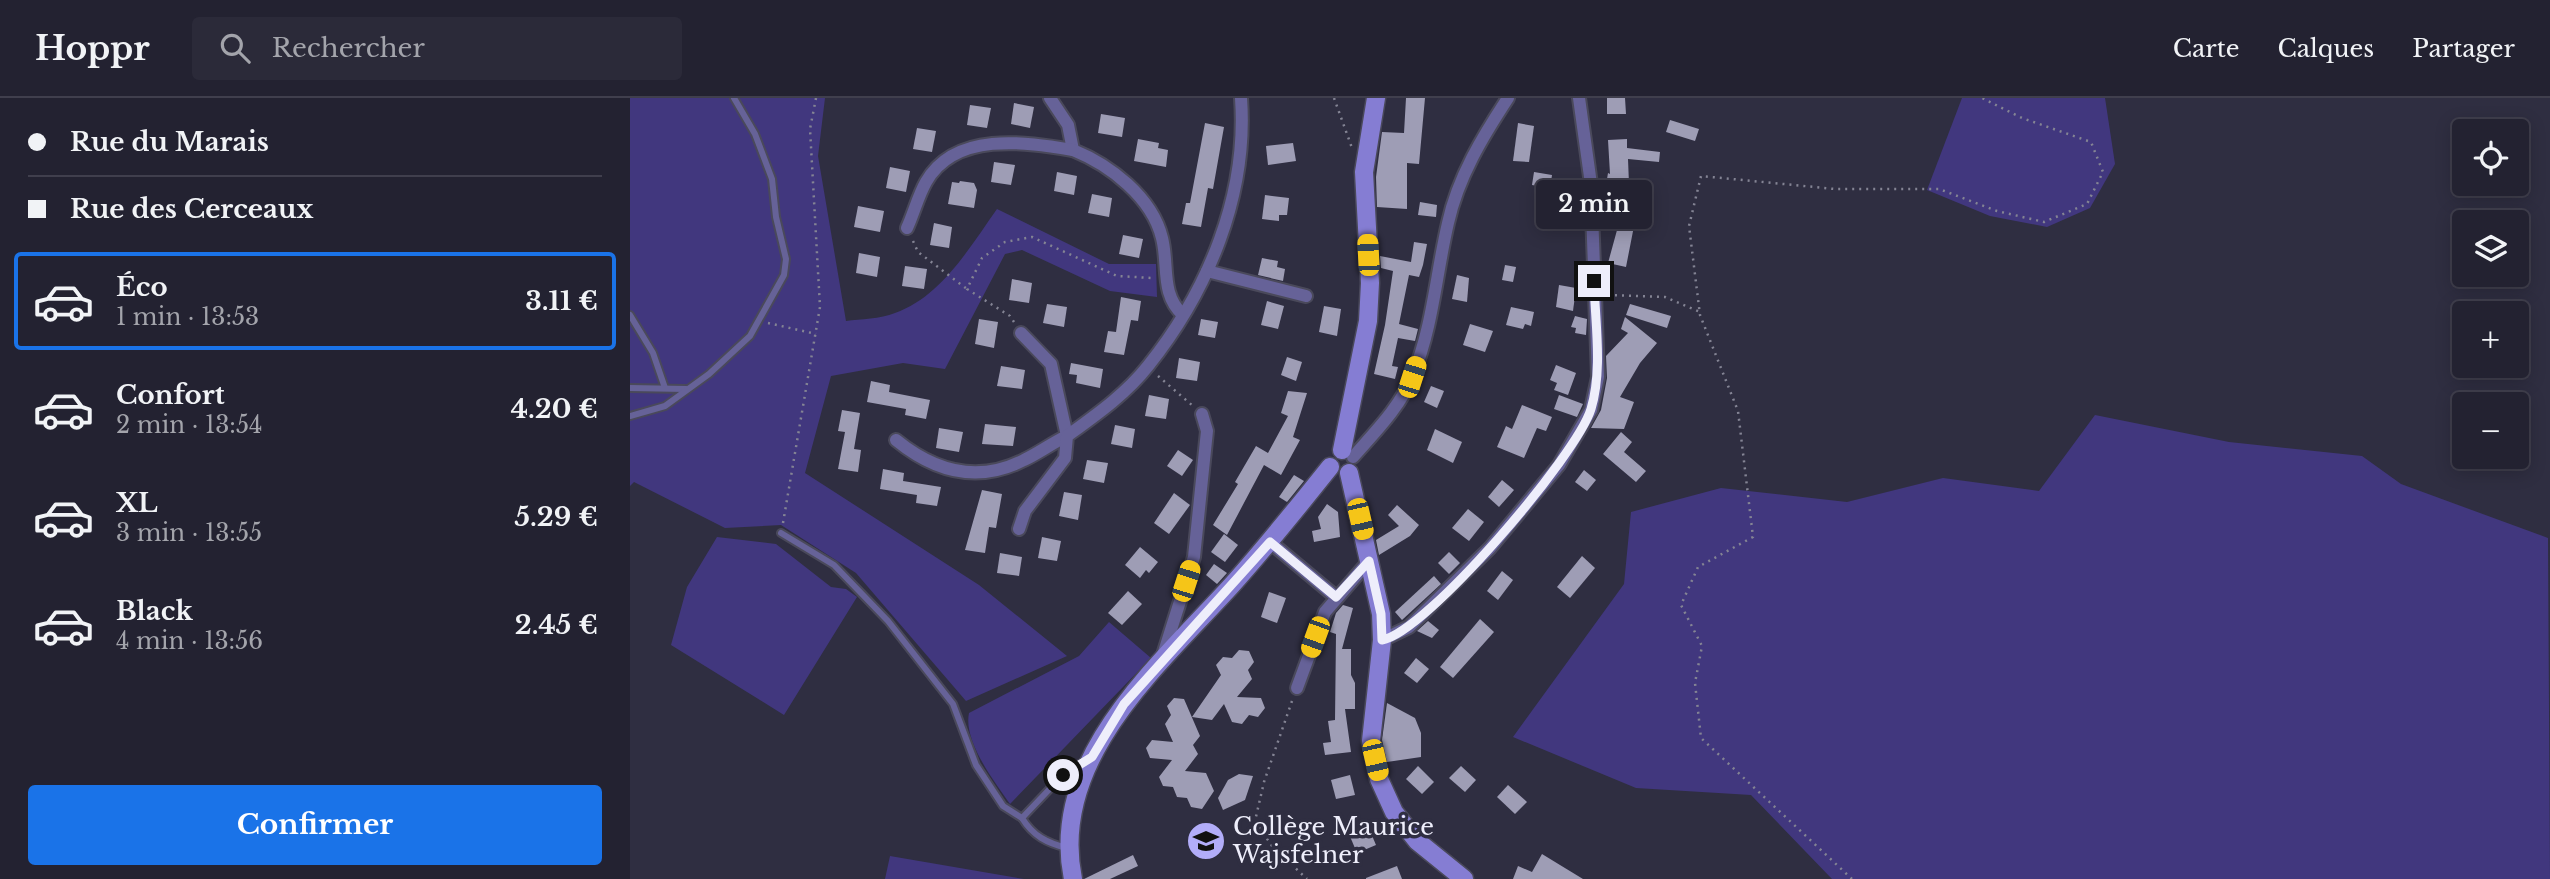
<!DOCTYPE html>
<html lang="fr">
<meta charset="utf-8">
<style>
:root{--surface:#232231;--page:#2b2a39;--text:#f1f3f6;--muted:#a3a4ab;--line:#403f4d;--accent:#1a73e8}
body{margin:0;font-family:"Libre Baskerville",serif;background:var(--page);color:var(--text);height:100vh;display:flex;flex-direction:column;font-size:26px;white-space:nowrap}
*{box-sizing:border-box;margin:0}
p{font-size:23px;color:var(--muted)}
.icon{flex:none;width:38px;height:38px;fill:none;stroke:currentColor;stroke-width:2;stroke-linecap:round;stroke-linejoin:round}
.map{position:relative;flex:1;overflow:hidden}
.drawer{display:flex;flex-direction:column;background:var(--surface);width:630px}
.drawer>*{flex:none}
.hud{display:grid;align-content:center;height:154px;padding:0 28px;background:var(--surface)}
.controls{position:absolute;left:1822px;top:21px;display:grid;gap:14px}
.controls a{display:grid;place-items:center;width:77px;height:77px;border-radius:7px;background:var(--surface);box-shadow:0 4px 18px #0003,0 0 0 2px var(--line);font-size:35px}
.end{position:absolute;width:32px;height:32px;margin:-16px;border:9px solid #eeeefb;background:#111;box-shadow:0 0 0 4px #111}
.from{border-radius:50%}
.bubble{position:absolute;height:49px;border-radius:7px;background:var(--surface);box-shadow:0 4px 18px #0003,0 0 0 2px var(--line);font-size:23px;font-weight:700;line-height:49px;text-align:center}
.car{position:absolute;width:21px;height:42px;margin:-21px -10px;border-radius:9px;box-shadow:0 0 5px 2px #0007;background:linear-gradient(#f5c518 24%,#345 0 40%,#f5c518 0 76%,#345 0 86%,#f5c518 0)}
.hud b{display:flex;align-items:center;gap:24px;height:66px;font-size:26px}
.hud b+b{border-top:2px solid var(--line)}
.hud i{width:18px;height:18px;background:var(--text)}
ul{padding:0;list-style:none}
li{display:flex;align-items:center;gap:21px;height:98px;margin:0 14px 10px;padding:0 14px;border:4px solid transparent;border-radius:7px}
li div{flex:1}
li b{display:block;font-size:26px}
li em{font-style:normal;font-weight:700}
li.on{border-color:var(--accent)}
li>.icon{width:63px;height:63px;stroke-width:1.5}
.primary-button{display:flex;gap:14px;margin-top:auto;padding:14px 28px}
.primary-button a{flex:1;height:80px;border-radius:7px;background:var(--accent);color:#fff;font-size:28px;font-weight:700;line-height:80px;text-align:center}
header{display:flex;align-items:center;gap:42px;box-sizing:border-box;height:98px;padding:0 35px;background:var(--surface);border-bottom:2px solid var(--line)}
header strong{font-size:33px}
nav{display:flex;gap:38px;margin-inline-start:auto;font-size:24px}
.search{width:490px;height:63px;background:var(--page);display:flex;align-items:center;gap:18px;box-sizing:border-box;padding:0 24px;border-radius:7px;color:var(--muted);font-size:26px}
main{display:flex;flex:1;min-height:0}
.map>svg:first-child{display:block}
</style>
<header>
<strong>Hoppr</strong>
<div class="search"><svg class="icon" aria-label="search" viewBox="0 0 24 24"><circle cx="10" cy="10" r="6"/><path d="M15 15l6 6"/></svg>Rechercher</div>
<nav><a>Carte</a><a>Calques</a><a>Partager</a></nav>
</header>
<main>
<section class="drawer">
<div class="hud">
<b><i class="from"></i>Rue du Marais</b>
<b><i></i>Rue des Cerceaux</b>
</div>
<ul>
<li class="on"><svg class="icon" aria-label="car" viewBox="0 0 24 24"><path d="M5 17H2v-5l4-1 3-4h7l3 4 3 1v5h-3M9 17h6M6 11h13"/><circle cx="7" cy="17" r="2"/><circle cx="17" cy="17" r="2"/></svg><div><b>Éco</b><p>1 min · 13:53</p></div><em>3.11 €</em></li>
<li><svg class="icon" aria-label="car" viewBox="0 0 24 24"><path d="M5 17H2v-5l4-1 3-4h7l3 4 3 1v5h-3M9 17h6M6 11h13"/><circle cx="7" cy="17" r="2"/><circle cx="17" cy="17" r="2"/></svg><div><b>Confort</b><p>2 min · 13:54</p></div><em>4.20 €</em></li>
<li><svg class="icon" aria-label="car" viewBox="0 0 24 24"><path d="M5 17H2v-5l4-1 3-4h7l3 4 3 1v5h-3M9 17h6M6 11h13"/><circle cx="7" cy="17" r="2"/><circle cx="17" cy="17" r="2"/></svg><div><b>XL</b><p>3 min · 13:55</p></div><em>5.29 €</em></li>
<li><svg class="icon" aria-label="car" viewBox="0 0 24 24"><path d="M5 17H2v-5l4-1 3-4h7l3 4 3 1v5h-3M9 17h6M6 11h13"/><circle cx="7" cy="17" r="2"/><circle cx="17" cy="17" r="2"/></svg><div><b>Black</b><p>4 min · 13:56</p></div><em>2.45 €</em></li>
</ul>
<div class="primary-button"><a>Confirmer</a></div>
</section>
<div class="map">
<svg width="1920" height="781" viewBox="0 0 1920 781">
<rect width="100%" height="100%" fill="#2f2e41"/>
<g fill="#41377e">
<path d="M0 0H195L188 58 216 223C231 221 250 221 265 215 311 199 340 149 367 111L479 166H526L527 199 480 193 392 152 375 156 315 271 273 265 201 278 175 375 349 487 437 558 336 603 226 475 151 427 95 430 4 384 0 388Z"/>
<polygon points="1332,0 1475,0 1485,66 1460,110 1417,129 1360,118 1297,92"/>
<polygon points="1465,317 1599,344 1732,358 1771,386 1918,440 1920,781 1202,781 1121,697 1006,690 883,639 994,486 1001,414 1091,390 1217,404 1313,380 1409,393"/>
<polygon points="87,439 146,446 201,489 216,491 227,499 154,617 41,547 57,489"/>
<path d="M479 524 521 560 380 706C364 683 333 643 339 615L449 558Z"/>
<polygon points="260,758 394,781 255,781"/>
</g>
<g fill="#9e9db5">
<polygon points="776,0 795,0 789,66 777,65 777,111 747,109 746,79 752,34 774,35"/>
<polygon points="977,0 995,0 996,16 977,16"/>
<polygon points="384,5 404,9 400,30 381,26"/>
<polygon points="340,7 361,10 357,30 337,27"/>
<polygon points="471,16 495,20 492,39 468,35"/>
<polygon points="1040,22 1069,31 1065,43 1036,34"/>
<polygon points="575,25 594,29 583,91 578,90 571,129 552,126 556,105 560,105"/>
<polygon points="888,25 904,28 899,64 883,63"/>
<polygon points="287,30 306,33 302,54 283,51"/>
<polygon points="508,41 529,45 528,50 538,52 536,69 504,63"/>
<polygon points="997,41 997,50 1030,54 1029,64 998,61 999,86 1008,87 1003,123 1005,123 996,169 978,165 995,103 978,100 979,94 975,93 978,75 980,76 978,42"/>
<polygon points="663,45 666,63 638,67 636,48"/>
<polygon points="364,64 385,67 381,87 361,84"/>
<polygon points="260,69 280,73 276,94 256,90"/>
<polygon points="427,74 447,78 444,97 424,93"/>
<polygon points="904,74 922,77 920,90 902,87"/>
<polygon points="330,83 344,85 347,92 344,110 318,106 322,84 329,85"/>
<polygon points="462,96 482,100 479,119 458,115"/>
<polygon points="635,97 659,100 657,117 649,117 649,123 632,121"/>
<polygon points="922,100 939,103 936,122 919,119"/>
<polygon points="790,104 807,107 806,119 788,117"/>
<polygon points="228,108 254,113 250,134 224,129"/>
<polygon points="304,125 322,129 319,150 300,147"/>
<polygon points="493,137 513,141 509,160 489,156"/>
<polygon points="784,144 797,146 793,167 789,179 779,177 769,226 788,231 785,243 768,240 762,268 768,269 765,281 744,276 755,227 763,173 751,170 750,158 781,164"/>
<polygon points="229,155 250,159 247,179 226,175"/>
<polygon points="632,160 648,163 647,169 655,171 653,183 628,177"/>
<polygon points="875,167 886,169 883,184 872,182"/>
<polygon points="275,168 297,171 294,191 272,188"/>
<polygon points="827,177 839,180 837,204 822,201"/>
<polygon points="382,181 402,185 399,205 379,202"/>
<polygon points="929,187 946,190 943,213 926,209"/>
<polygon points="491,199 511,203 508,223 501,222 494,257 474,254 478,233 486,234"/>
<polygon points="637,203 654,208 648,231 631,227"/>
<polygon points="417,206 437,209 434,229 413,225"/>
<polygon points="1000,206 1041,218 1037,230 996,217"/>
<polygon points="694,208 711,211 707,238 689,234"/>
<polygon points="881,209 904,214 901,228 895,226 893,231 876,227"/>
<polygon points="945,218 957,221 956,237 945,235 946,230 941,229"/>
<polygon points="995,219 1027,245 1010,265 990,299 1004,304 994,331 961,330 971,312 977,280 976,258 998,235 991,231"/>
<polygon points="349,221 368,224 364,250 345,246"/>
<polygon points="571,221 588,224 585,240 568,237"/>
<polygon points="840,226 863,233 855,254 833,247"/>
<polygon points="657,259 672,264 666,283 651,277"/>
<polygon points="549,260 570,264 567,283 546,280"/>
<polygon points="441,265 473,271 470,290 446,285 447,277 439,276"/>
<polygon points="926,267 946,275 938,297 924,292 927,285 920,282"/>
<polygon points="371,268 395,272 392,291 367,288"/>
<polygon points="241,283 260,287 259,294 300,302 296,321 275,317 276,311 237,304"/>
<polygon points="801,288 814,293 807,310 794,304"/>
<polygon points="658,293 677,295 663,339 670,342 651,377 634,367 597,437 583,427 608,386 605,384 626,348 638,355 658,318 651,315"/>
<polygon points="519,297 539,301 536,321 515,318"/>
<polygon points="929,297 953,306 947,319 924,311"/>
<polygon points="892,307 922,319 916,333 907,330 894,360 867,349 876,328 882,331"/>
<polygon points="212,312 230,315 224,351 231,352 228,374 208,371 215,334 208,333"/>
<polygon points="355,326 386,329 383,348 352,346"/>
<polygon points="485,327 505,331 502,350 481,346"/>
<polygon points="309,330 333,334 329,354 306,350"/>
<polygon points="805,331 832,344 823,365 797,352"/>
<polygon points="991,334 1002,344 994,354 1016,373 1006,384 973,356"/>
<polygon points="548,352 563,362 552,378 537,368"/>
<polygon points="457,362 478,365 474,385 453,381"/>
<polygon points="253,371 274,375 273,383 311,389 307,408 286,405 287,397 250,391"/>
<polygon points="954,372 966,382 957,393 945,384"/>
<polygon points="664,377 674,383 657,404 649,399"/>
<polygon points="872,382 884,392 869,409 858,399"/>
<polygon points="352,392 372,396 366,430 359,429 355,455 335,452"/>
<polygon points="434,394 452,397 448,422 429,418"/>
<polygon points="544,395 560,407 539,436 524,425"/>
<polygon points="697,406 708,414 710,439 684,444 682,433 691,431 688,419"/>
<polygon points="767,407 789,427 780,438 749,457 746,442 769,428 758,417"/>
<polygon points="838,411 854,424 839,443 822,430"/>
<polygon points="594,436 608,447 595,464 581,454"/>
<polygon points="412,439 431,443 427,463 408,460"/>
<polygon points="510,449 528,464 519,475 516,472 510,480 495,467"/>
<polygon points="819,454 830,465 819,476 808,465"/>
<polygon points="370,455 392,459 389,478 367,475"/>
<polygon points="952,458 965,470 940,500 927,489"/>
<polygon points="584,466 597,475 587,486 576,477"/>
<polygon points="872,473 883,482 868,502 857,493"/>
<polygon points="804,478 811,486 772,522 765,514"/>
<polygon points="498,493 512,506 492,527 478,515"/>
<polygon points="639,494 656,500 647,525 631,519"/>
<polygon points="713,507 723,510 712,551 721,551 721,577 725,585 725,611 715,611 721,654 695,657 693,645 701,644 698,623 705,622 706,536 700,534 706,515"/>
<polygon points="850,521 864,534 823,580 810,569"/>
<polygon points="798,523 809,532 802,540 787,533"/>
<polygon points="609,552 619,553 624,564 618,572 622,581 607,599 631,600 635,610 628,619 619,617 612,626 602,624 594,606 582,622 562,619 591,577 586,567 593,559 602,560"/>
<polygon points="786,560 799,571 787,585 774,575"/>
<polygon points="544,600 554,601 570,638 563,647 568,656 555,673 576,675 584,693 572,711 561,709 557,700 547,699 543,689 533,688 529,679 542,662 520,660 516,650 522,642 543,644 535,626 541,617 537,608"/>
<polygon points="757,605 785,620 791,635 791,659 757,664 752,642"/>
<polygon points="788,668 804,684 792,696 776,681"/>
<polygon points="831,668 846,682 835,694 819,680"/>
<polygon points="609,676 623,678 615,702 593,712 588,700 598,682"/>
<polygon points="720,677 725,697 706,701 701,682"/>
<polygon points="878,687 897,704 885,716 867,699"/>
<polygon points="735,721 746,747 727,755 716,729"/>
<polygon points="912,756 930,767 953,781 883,781 888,768 902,774"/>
<polygon points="503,757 508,768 480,781 454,781"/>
<polygon points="767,768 772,781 736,781 736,780"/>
</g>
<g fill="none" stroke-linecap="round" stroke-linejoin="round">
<defs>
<g id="lane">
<polyline points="0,217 23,255 35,290"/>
<polyline points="0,290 56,291"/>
<polyline points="0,318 35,308 79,276 120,238 154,177 156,161 146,119 142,81 125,36 104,0"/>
<polyline points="151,435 204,467 258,523 323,606 346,667 373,708 392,720"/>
<path d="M437 750C417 745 403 738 392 720L433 677 456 662"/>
</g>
<g id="street">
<path d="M420 0 438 27 443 52C480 67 522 99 532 140 539 167 530 196 553 217"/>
<path d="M277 130C284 115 288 98 296 84 325 33 395 44 443 52"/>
<polyline points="577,173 676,198"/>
<path d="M266 342C304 373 347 386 394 362 409 355 422 345 437 338L421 266 391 235"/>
<path d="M723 359C745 334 771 308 783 277 803 228 806 176 818 125 828 79 853 38 878 0"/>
<path d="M389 431 395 413 435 360 437 338C466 317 496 296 518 268 578 193 618 97 611 0"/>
<polyline points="640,444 706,499"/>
<polyline points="752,542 779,529 860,450 929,367 961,312 968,279 961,86 949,0"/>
<polyline points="533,557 564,459 577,333 572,316"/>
<polyline points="667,590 695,514 739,463"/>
</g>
<g id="secondary">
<polyline points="712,352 738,223 740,185 734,74 746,0"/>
<polyline points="719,375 751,516 752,542 741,643 749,681 764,714 787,743 834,781"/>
<path d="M443 781C418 661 529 567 601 488 636 449 668 409 700 369"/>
</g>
</defs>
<use href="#lane" stroke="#4a495b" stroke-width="10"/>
<use href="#street" stroke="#4a495b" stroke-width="16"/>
<use href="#secondary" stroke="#4a495b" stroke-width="21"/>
<g stroke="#848494" stroke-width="2.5" stroke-dasharray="2 5" stroke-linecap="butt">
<polyline points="704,0 722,50"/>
<polyline points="283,143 288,154 337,191"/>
<polyline points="978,197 1035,199 1070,214"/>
<polyline points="384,224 380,218 337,191 352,160 375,144 402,139 487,178 522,180"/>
<polyline points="138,225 186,236"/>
<polyline points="528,278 563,308"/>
<polyline points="153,425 190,209 180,31 186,0"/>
<polyline points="662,603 634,684 625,723 642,748 677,781"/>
<polyline points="1222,781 1071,640 1065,585 1072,548 1051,507 1068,469 1123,439 1108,313 1070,217 1059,128 1071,78 1205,91 1309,91 1367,113 1414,124 1457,106 1473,74 1461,44 1392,20 1352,0"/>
</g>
<use href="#lane" stroke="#666298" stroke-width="6"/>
<use href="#street" stroke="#666298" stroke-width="12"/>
<use href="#secondary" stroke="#857dd3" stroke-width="18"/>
</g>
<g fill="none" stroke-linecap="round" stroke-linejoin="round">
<path stroke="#eeeefb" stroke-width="9" d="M433 677 462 659 494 606 640 444 706 499 739 463 751 516 752 542C796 535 947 357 961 311 973 271 965 225 964 183"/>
</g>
<defs>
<symbol id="school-disc" viewBox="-11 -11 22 22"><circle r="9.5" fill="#b2adf9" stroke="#2f2e41"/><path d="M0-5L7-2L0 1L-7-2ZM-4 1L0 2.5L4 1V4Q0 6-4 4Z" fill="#111"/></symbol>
</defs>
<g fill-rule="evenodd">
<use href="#school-disc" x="554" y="721" width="44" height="44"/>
</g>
<g text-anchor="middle" stroke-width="7" stroke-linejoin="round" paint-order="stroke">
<g font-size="24" fill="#eeeefb" stroke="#2f2e41" text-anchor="start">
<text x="603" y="737">Collège Maurice<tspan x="603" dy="28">Wajsfelner</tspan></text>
</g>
</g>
</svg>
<div class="controls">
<a><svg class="icon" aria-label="locate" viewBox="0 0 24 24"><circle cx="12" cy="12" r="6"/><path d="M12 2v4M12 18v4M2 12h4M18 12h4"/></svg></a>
<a><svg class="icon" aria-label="layers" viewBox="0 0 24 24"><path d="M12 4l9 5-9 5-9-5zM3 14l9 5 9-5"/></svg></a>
<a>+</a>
<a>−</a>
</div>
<i class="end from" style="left:433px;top:677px"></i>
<i class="end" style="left:964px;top:183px"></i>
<div class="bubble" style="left:906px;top:82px;width:116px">2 min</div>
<i class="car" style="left:738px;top:157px;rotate:357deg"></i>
<i class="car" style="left:782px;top:279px;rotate:18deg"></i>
<i class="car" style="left:730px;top:421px;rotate:167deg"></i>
<i class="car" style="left:556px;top:483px;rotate:18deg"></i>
<i class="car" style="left:685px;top:539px;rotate:200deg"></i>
<i class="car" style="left:745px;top:662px;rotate:167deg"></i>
</div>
</main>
